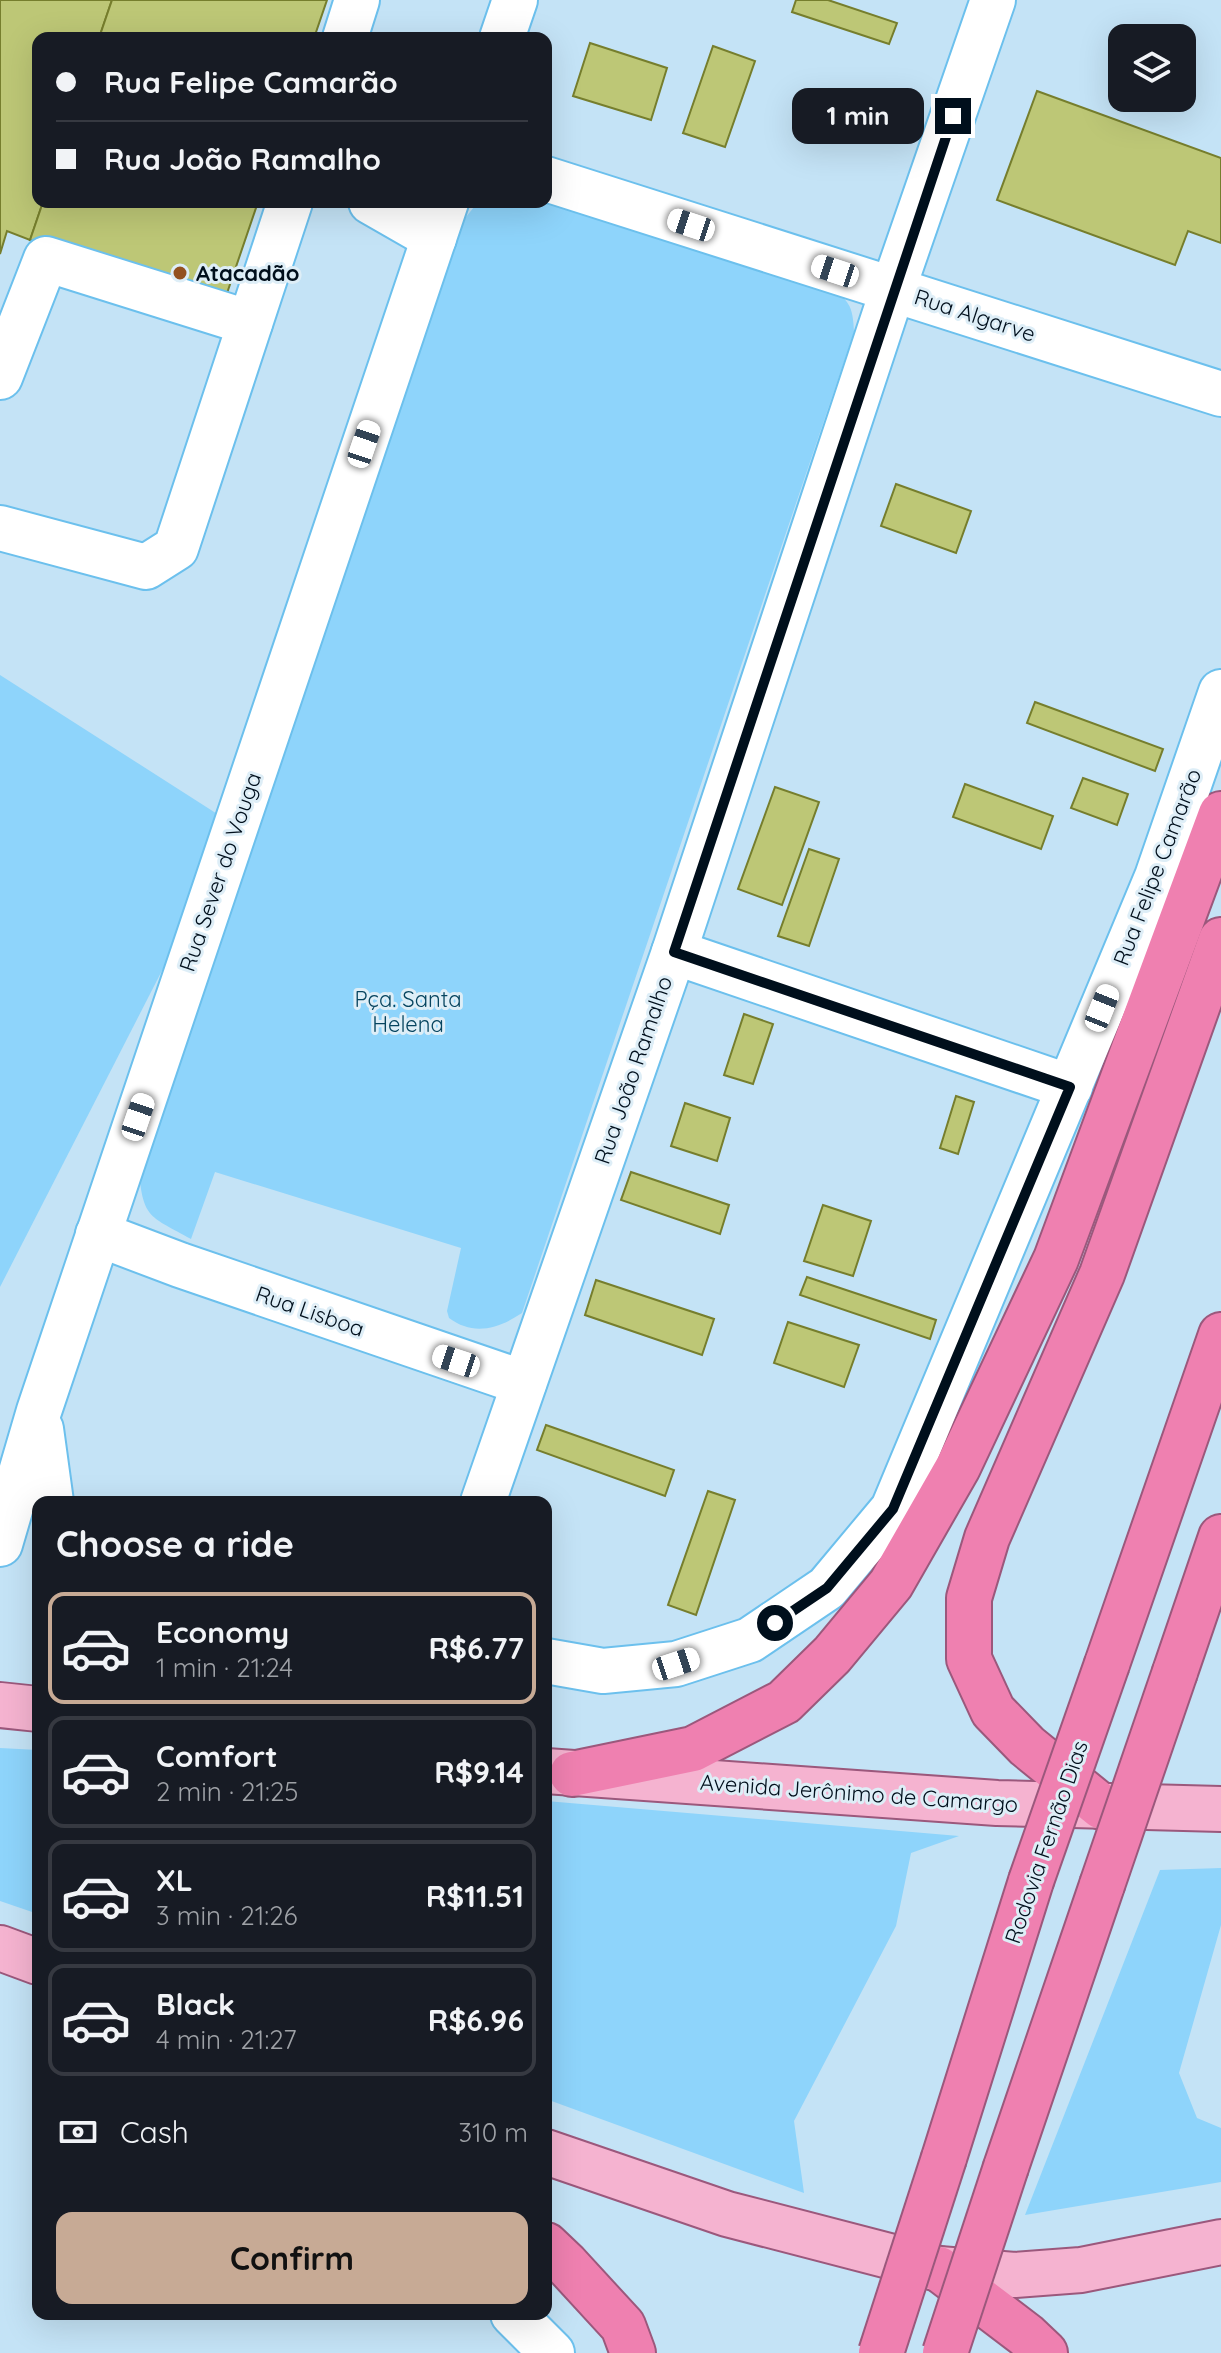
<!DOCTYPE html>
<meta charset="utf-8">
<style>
:root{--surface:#171b24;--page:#242831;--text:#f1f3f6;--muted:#9ea1a6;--line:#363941;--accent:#c7aa95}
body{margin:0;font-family:Quicksand,sans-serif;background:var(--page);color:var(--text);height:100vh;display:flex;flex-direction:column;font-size:30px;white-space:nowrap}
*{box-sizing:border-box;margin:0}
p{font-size:26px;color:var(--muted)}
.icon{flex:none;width:44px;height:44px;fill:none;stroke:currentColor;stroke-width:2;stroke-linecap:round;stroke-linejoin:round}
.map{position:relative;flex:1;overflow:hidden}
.panel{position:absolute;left:32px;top:1496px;width:520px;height:824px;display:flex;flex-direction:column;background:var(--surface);border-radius:16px;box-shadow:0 8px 32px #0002}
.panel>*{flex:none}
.banner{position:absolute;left:32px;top:32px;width:520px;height:176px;border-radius:16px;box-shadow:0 8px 32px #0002;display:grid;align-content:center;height:176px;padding:0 24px;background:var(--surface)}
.controls{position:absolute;left:1108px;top:24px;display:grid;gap:16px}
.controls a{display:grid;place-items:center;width:88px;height:88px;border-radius:16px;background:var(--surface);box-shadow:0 8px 32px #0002;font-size:40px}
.end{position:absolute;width:36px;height:36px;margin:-18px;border:10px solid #000f1c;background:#fff;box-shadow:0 0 0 4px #fff}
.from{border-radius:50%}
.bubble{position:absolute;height:56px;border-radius:16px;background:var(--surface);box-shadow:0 8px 32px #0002;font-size:26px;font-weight:700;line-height:56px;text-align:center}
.car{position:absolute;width:24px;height:48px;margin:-24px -12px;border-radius:10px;box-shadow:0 0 6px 2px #0007;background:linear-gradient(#fff 24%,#345 0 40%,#fff 0 76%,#345 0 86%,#fff 0)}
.banner b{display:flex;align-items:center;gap:28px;height:76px;font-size:30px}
.banner b+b{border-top:2px solid var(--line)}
.banner i{width:20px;height:20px;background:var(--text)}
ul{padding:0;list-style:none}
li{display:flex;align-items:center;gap:24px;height:112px;margin:0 16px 12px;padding:0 8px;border:4px solid var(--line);border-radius:16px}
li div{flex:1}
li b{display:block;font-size:30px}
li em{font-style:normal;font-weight:700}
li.active{border-color:var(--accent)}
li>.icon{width:72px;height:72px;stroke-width:1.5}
h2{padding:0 24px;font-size:36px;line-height:96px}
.pay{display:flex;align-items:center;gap:20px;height:88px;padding:0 24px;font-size:30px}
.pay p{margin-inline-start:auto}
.action{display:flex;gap:16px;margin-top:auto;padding:16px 24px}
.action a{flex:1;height:92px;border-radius:16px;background:var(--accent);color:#111;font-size:32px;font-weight:700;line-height:92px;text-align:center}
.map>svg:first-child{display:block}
</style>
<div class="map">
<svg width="1221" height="2353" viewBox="0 0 1221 2353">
<rect width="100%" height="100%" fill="#c4e3f6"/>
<g fill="#8ed4fb">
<path d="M478 202H546L827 286C849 300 853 305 854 332L522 1313C498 1329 473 1336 449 1318L447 1311 461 1248 215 1172 191 1239C151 1216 143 1220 139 1171L452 246 466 217Z"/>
<polygon points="0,675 236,826 0,1287"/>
<polygon points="0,1748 38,1750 38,1914 0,1901"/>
<polygon points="546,1801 959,1836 911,1853 896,1926 794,2121 804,2193 546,2099"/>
<polygon points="1221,1868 1221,1925 1179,2073 1197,2118 1221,2128 1221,2182 1025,2215 1160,1870"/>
</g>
<g fill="#bdc776" stroke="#767e2d" stroke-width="2">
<polygon points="0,0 112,0 99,38 38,38 38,202 43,202 30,240 7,231 0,254"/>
<polygon points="112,0 327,0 314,38 99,38"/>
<polygon points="796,0 828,0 897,23 889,44 792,12"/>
<polygon points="590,43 667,68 651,120 573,96"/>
<polygon points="713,46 755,61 725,147 683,133"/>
<polygon points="1037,91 1221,158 1221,243 1188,231 1175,265 997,200"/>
<polygon points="43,202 258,202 223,305 30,240"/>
<polygon points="896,484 971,511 956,553 881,526"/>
<polygon points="1035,702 1163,749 1155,771 1027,723"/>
<polygon points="1083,778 1128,794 1117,825 1071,808"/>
<polygon points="965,784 1053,816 1041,849 953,817"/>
<polygon points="775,787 819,802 782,905 738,889"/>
<polygon points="809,849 839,859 809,946 778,936"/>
<polygon points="744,1014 773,1024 753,1084 724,1075"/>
<polygon points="956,1096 974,1102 958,1154 940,1148"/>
<polygon points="685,1103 730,1118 717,1161 671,1146"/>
<polygon points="631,1172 729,1205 720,1234 621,1200"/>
<polygon points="823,1205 871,1221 853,1276 804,1261"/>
<polygon points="807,1277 936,1320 930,1339 800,1295"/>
<polygon points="596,1280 714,1319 702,1355 585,1315"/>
<polygon points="788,1322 859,1345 844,1387 774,1363"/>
<polygon points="546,1425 674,1470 665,1496 537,1450"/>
<polygon points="708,1491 735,1500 696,1615 668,1605"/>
</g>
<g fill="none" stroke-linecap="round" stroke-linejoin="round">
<defs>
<g id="minor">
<polyline points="345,38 357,0"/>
<polyline points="502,38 515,0"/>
<polyline points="546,179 1221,394"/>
<polyline points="371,202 434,238"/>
<polyline points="0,377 46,259 250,323"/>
<polyline points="0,528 146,567 176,548 290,202"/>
<polyline points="674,952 1070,1087"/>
<polyline points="98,1234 180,1265 524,1383"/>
<polyline points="41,1429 51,1502"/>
<polyline points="483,1502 674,952 893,289 993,0"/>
<polyline points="0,1544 39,1411 446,202"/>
<polyline points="546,1661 603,1671 676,1664 750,1640 827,1588 893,1509 1157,877 1221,692"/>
<polyline points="513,2314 552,2353"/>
</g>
<g id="major">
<polyline points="0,1705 38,1709"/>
<polyline points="546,1771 997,1803 1221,1809"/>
<polyline points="0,1948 38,1962"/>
<polyline points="546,2152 727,2214 939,2269 1015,2275 1081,2270 1221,2242"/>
</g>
<g id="highway">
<polyline points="1107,1664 1221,1335"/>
<polyline points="1175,1672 1221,1537"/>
<polyline points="572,1774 693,1749 784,1702 832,1655 891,1584 958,1467 1056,1259 1221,814"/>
<polyline points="1102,1807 1027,1746 993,1711 969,1659 969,1598 987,1538 1102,1274 1221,940"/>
<polyline points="944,2158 1031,1881"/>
<polyline points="1006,2167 1102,1885"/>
<polyline points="546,2245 566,2264 623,2326 633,2353"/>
<polyline points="939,2269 1026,2335 1045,2353"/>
</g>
</defs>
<use href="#minor" stroke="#6cc0ed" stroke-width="48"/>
<use href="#major" stroke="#9b587c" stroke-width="48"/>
<use href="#highway" stroke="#9b587c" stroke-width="48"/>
<use href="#minor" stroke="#fff" stroke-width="44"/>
<use href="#major" stroke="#f5b3d0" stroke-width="44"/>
<use href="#highway" stroke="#ef80b0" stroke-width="44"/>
<defs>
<g id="highway-bridge">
<polyline points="1031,1881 1107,1664"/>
<polyline points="1102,1885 1175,1672"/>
<polyline points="881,2353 944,2158"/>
<polyline points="945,2353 1006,2167"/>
</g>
</defs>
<use href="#highway-bridge" stroke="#9b587c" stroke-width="48" stroke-linecap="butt"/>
<use href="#highway-bridge" stroke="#ef80b0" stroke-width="44"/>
</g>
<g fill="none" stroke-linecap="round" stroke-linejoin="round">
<polyline stroke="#000f1c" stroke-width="10" points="775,1623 827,1588 893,1509 1070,1087 674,952 953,116"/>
</g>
<circle fill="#93511f" stroke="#deeef7" stroke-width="3" cx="180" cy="273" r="8"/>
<g text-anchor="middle" stroke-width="6" stroke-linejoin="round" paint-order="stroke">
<g font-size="22" font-weight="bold" fill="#000f1c" stroke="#deeef7" text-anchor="start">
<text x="196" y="281">Atacadão</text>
</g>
<g font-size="22" fill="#000f1c" stroke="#deeef7">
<text transform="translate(975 315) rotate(18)" y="8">Rua Algarve</text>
<text transform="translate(1157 867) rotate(-69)" y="8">Rua Felipe Camarão</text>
<text transform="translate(220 872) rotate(-71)" y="8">Rua Sever do Vouga</text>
<text transform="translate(633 1070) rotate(-71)" y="8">Rua João Ramalho</text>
<text transform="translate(310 1311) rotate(19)" y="8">Rua Lisboa</text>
<text transform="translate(859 1793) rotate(4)" y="8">Avenida Jerônimo de Camargo</text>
<text transform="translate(1046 1842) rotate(-71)" y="8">Rodovia Fernão Dias</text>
</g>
<g font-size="22" fill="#06445f" stroke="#deeef7">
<text x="408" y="1007">Pça. Santa<tspan x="408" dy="25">Helena</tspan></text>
</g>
</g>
</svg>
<div class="controls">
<a><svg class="icon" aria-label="layers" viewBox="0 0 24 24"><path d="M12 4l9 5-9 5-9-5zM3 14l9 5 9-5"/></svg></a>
</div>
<i class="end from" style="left:775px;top:1623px"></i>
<i class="end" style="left:953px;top:116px"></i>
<div class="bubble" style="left:792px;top:88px;width:132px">1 min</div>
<i class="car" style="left:691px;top:225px;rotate:288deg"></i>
<i class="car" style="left:835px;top:271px;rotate:288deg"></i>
<i class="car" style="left:364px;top:444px;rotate:19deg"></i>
<i class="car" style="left:1102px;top:1008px;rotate:22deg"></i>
<i class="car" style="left:138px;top:1117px;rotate:19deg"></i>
<i class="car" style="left:456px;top:1361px;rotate:288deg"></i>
<i class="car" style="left:676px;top:1664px;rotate:72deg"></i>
<div class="banner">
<b><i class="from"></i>Rua Felipe Camarão</b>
<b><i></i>Rua João Ramalho</b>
</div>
<section class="panel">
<h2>Choose a ride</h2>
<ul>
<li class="active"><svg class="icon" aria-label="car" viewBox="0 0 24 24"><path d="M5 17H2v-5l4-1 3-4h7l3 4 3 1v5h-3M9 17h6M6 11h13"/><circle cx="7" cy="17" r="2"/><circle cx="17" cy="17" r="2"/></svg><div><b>Economy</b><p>1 min · 21:24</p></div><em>R$6.77</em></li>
<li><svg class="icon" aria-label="car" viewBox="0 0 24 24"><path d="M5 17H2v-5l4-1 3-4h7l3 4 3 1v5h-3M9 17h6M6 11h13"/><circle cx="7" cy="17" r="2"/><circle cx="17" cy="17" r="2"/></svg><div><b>Comfort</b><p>2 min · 21:25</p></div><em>R$9.14</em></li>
<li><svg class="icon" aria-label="car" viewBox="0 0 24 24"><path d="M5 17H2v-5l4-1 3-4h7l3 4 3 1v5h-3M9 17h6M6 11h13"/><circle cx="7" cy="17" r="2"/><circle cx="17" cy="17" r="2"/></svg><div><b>XL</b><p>3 min · 21:26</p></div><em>R$11.51</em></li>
<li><svg class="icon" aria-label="car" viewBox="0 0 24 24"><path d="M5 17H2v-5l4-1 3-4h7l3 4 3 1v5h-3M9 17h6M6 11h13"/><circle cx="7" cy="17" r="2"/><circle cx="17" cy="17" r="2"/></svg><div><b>Black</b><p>4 min · 21:27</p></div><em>R$6.96</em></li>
</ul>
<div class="pay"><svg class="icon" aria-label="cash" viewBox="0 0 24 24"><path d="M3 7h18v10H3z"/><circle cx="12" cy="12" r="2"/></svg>Cash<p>310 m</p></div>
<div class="action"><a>Confirm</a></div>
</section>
</div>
